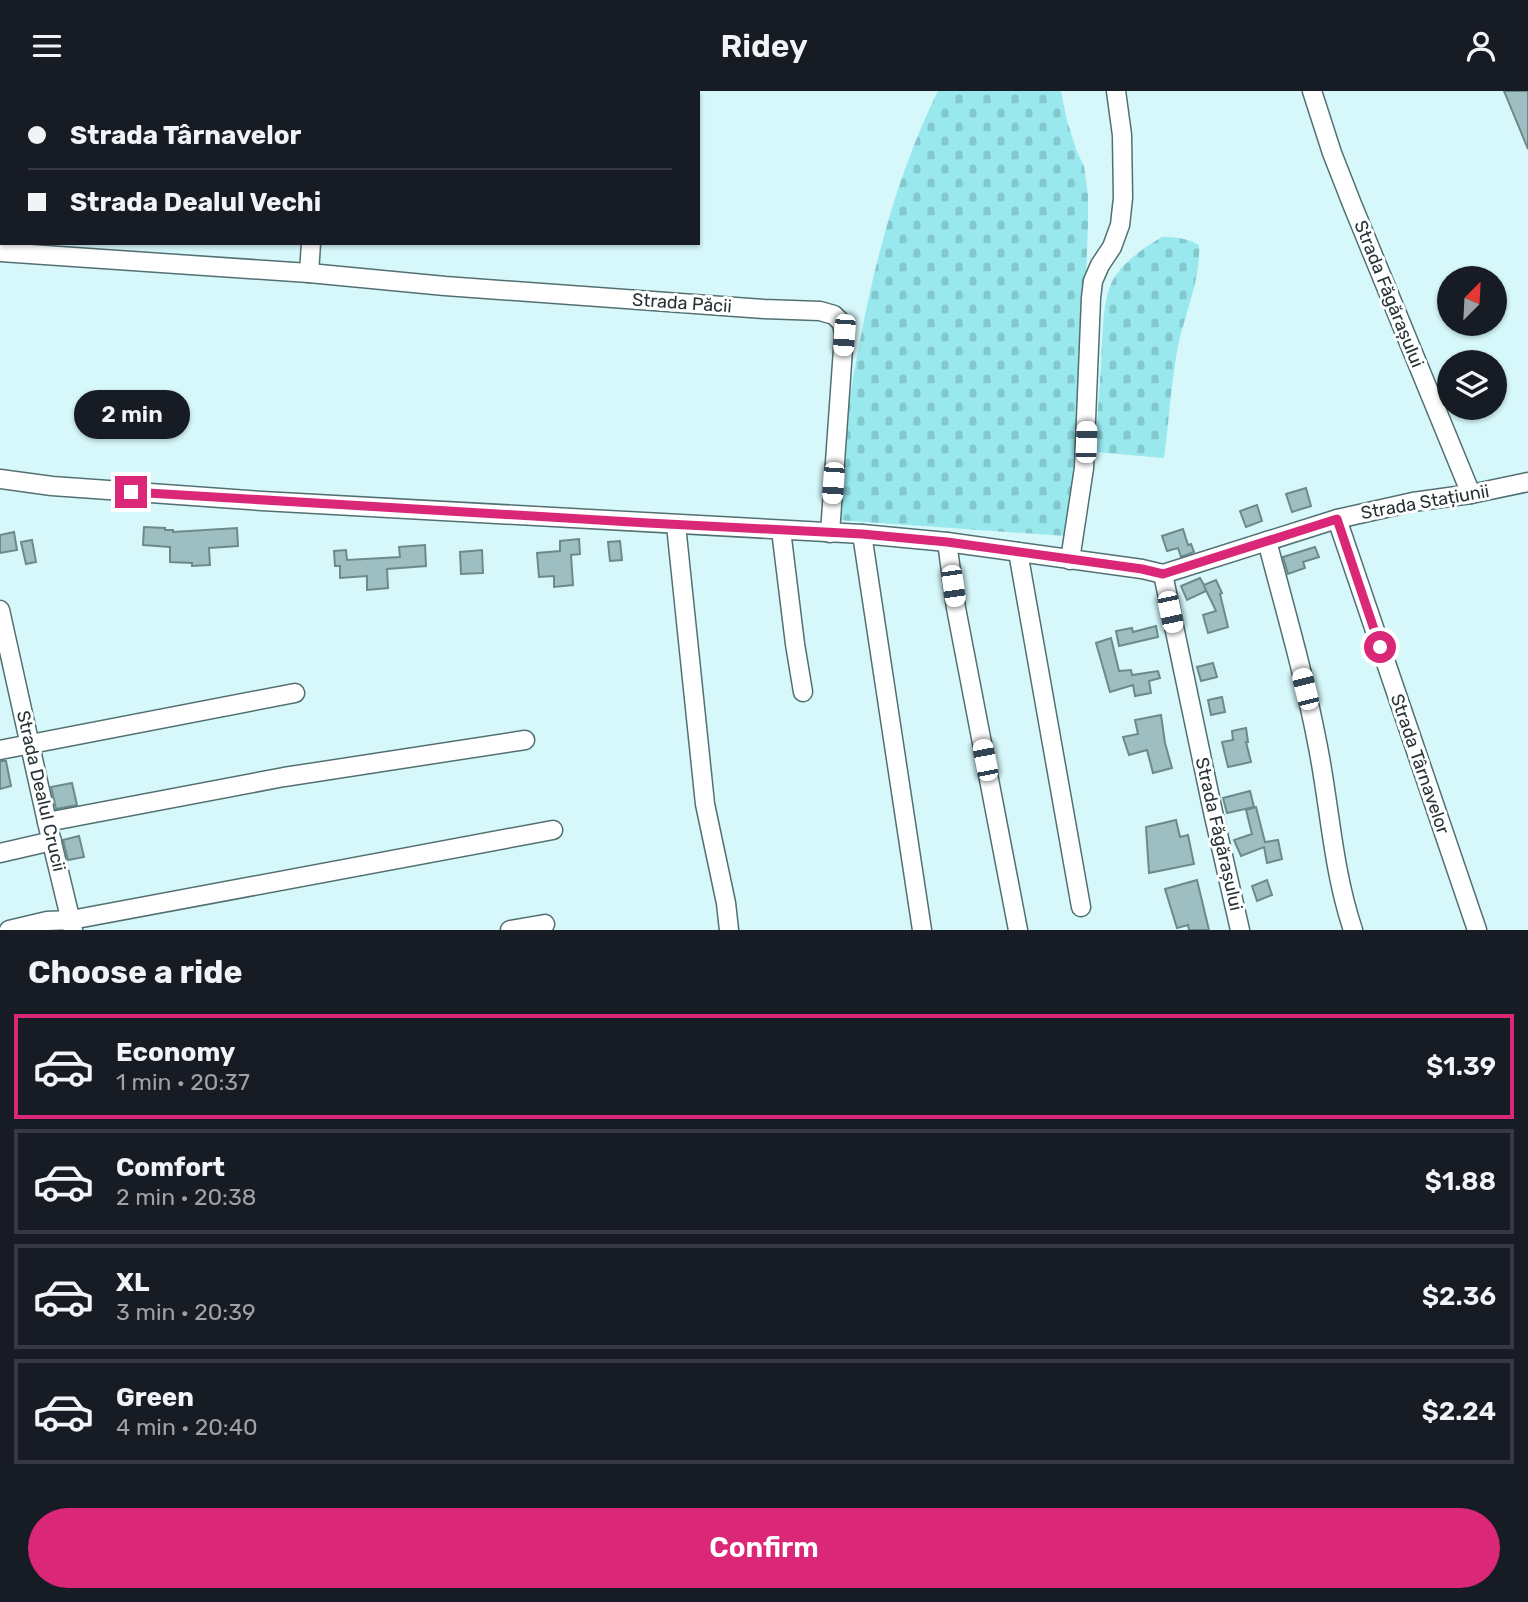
<!DOCTYPE html>
<meta charset="utf-8">
<style>
:root{--surface:#171b24;--page:#242831;--text:#f1f3f6;--muted:#9ea1a6;--line:#363941;--accent:#db2777}
body{margin:0;font-family:Rubik,sans-serif;background:var(--page);color:var(--text);height:100vh;display:flex;flex-direction:column;font-size:26px;white-space:nowrap}
*{box-sizing:border-box;margin:0}
p{font-size:23px;color:var(--muted)}
.icon{flex:none;width:38px;height:38px;fill:none;stroke:currentColor;stroke-width:2;stroke-linecap:round;stroke-linejoin:round}
.map{position:relative;height:839px;overflow:hidden}
.sheet{display:flex;flex-direction:column;background:var(--surface);flex:1}
.sheet>*{flex:none}
.top-card{position:absolute;left:0px;top:0px;width:700px;height:154px;box-shadow:0 2px 5px #0004;display:grid;align-content:center;height:154px;padding:0 28px;background:var(--surface)}
.needle{width:46px;rotate:24deg}
.tools{position:absolute;left:1437px;top:175px;display:grid;gap:14px}
.tools a{display:grid;place-items:center;width:70px;height:70px;border-radius:50%;background:var(--surface);box-shadow:0 2px 5px #0004;font-size:35px}
.end{position:absolute;width:32px;height:32px;margin:-16px;border:9px solid #db2777;background:#fff;box-shadow:0 0 0 4px #fff}
.from{border-radius:50%}
.bubble{position:absolute;height:49px;border-radius:24px;background:var(--surface);box-shadow:0 2px 5px #0004;font-size:23px;font-weight:600;line-height:49px;text-align:center}
.car{position:absolute;width:21px;height:42px;margin:-21px -10px;border-radius:9px;box-shadow:0 0 5px 2px #0007;background:linear-gradient(#fff 24%,#345 0 40%,#fff 0 76%,#345 0 86%,#fff 0)}
.top-card b{display:flex;align-items:center;gap:24px;height:66px;font-size:26px}
.top-card b+b{border-top:2px solid var(--line)}
.top-card i{width:18px;height:18px;background:var(--text)}
ul{padding:0;list-style:none}
li{display:flex;align-items:center;gap:21px;height:105px;margin:0 14px 10px;padding:0 14px;border:4px solid var(--line);border-radius:0px}
li div{flex:1}
li b{display:block;font-size:26px}
li em{font-style:normal;font-weight:600}
li.on{border-color:var(--accent)}
li>.icon{width:63px;height:63px;stroke-width:1.5}
h2{padding:0 28px;font-size:32px;line-height:84px}
.primary-button{display:flex;gap:14px;margin-top:auto;padding:14px 28px}
.primary-button a{flex:1;height:80px;border-radius:42px;background:var(--accent);color:#fff;font-size:28px;font-weight:600;line-height:80px;text-align:center}
header{display:flex;justify-content:space-between;align-items:center;height:91px;padding:0 28px;background:var(--surface);font-size:32px;font-weight:600}
.map>svg:first-child{display:block}
</style>
<header><svg class="icon" aria-label="menu" viewBox="0 0 24 24"><path d="M4 6h16M4 12h16M4 18h16"/></svg>Ridey<svg class="icon" aria-label="person" viewBox="0 0 24 24"><circle cx="12" cy="8" r="4"/><path d="M4 21q1-7 8-7t8 7"/></svg></header>
<div class="map">
<svg width="1528" height="839" viewBox="0 0 1528 839">
<defs>
<pattern id="cemetery-stones" width="16" height="16" patternUnits="userSpaceOnUse" patternTransform="scale(1.75)"><rect width="16" height="16" fill="#98e8ee"/><path d="M2 7V4a2 2 0 0 1 4 0v3zM10 15v-3a2 2 0 0 1 4 0v3z" fill="#83c8cd"/></pattern>
</defs>
<rect width="100%" height="100%" fill="#d6f8fb"/>
<g fill="url(#cemetery-stones)">
<path d="M938 0H1061L1067 30 1077 61 1084 75 1088 104V134L1080 346 1066 445 838 429C841 390 843 351 849 312 866 206 890 97 938 0Z"/>
<path d="M1162 146C1176 146 1187 147 1199 154 1201 188 1185 222 1178 255 1171 291 1169 330 1164 367L1095 361C1097 332 1099 303 1101 274 1103 248 1101 205 1116 184 1126 169 1147 155 1162 146Z"/>
</g>
<g fill="#9ebfc1" stroke="#6b8a8c" stroke-width="2">
<polygon points="1504,0 1528,0 1528,58"/>
<polygon points="1306,397 1311,415 1292,421 1286,403"/>
<polygon points="1257,414 1262,430 1246,436 1240,420"/>
<polygon points="144,436 165,437 165,439 173,439 173,441 237,437 238,455 209,457 210,474 192,475 192,472 170,471 170,456 143,454"/>
<polygon points="1183,438 1188,454 1191,453 1194,461 1181,466 1178,457 1167,460 1162,445"/>
<polygon points="14,441 17,459 0,462 0,444"/>
<polygon points="579,448 580,463 571,464 573,494 554,496 554,485 539,486 537,462 560,460 560,450"/>
<polygon points="32,449 36,471 26,473 21,451"/>
<polygon points="620,450 622,469 610,470 608,451"/>
<polygon points="425,454 426,475 387,478 388,497 367,499 367,485 340,487 340,475 335,475 334,460 346,459 347,469 400,466 399,456"/>
<polygon points="1315,456 1319,466 1303,471 1305,477 1288,483 1283,466"/>
<polygon points="482,459 483,482 461,483 460,461"/>
<polygon points="1200,487 1204,494 1216,489 1222,502 1220,503 1228,536 1208,542 1203,524 1216,520 1204,495 1206,500 1187,509 1181,495"/>
<polygon points="1156,535 1158,546 1119,555 1116,540 1132,537 1133,541"/>
<polygon points="1111,547 1119,580 1131,579 1132,584 1158,580 1160,587 1149,590 1151,602 1135,605 1133,594 1110,601 1096,552"/>
<polygon points="1213,572 1217,586 1201,590 1197,576"/>
<polygon points="1222,606 1225,621 1211,624 1208,609"/>
<polygon points="1161,624 1165,652 1172,677 1153,682 1147,659 1129,664 1123,646 1138,643 1135,629"/>
<polygon points="1246,637 1248,651 1246,651 1251,671 1228,676 1222,651 1233,649 1232,640"/>
<polygon points="0,670 6,670 11,695 0,698"/>
<polygon points="72,692 77,714 56,718 51,696"/>
<polygon points="1250,700 1254,716 1227,722 1223,707"/>
<polygon points="1256,716 1265,751 1278,749 1282,768 1267,772 1264,756 1241,765 1234,749 1252,743 1246,719"/>
<polygon points="1176,729 1180,746 1188,744 1194,773 1149,782 1146,736"/>
<polygon points="79,745 84,766 68,769 63,749"/>
<polygon points="1197,789 1209,839 1189,839 1188,834 1177,837 1165,798"/>
<polygon points="1267,789 1272,804 1257,810 1252,795"/>
</g>
<g fill="none" stroke-linecap="round" stroke-linejoin="round">
<defs>
<g id="minor">
<polyline points="1312,0 1332,62 1352,113 1471,403"/>
<polyline points="26,2 26,0"/>
<polyline points="0,161 309,182 445,195 764,218 820,220 834,224 842,232 844,244 830,442"/>
<polyline points="309,182 311,152"/>
<polyline points="0,388 52,395 262,410 862,443 947,451 1142,478 1163,483"/>
<polyline points="1337,428 1477,839"/>
<polyline points="676,434 705,713 726,812 729,839"/>
<polyline points="781,439 795,553 803,601"/>
<polyline points="862,443 922,839"/>
<path d="M1267 450C1285 518 1305 587 1318 656 1330 717 1333 780 1353 839"/>
<polyline points="947,451 956,517 1018,839"/>
<polyline points="1018,461 1081,816"/>
<polyline points="1070,469 1084,377 1091,207 1093,190 1100,174 1112,156 1120,134 1123,107 1122,44 1116,0"/>
<polyline points="1163,483 1337,428 1413,411 1471,403 1528,391"/>
<polyline points="1163,483 1213,721 1240,839"/>
<polyline points="0,519 47,731 73,839"/>
<polyline points="0,659 295,602"/>
<polyline points="47,731 284,686 525,649"/>
<polyline points="0,762 52,750"/>
<polyline points="9,839 47,830 71,829 553,739"/>
<polyline points="510,839 545,833"/>
</g>
</defs>
<use href="#minor" stroke="#527072" stroke-width="21"/>
<use href="#minor" stroke="#fff" stroke-width="18"/>
</g>
<g fill="none" stroke-linecap="round" stroke-linejoin="round">
<polyline stroke="#db2777" stroke-width="9" points="131,401 648,432 862,443 947,451 1142,478 1163,483 1337,428 1380,556"/>
</g>
<g text-anchor="middle" stroke-width="6" stroke-linejoin="round" paint-order="stroke">
<g font-size="18" fill="#273435" stroke="#fff">
<text transform="translate(1389 203) rotate(68)" y="6">Strada Făgărașului</text>
<text transform="translate(682 212) rotate(4)" y="6">Strada Păcii</text>
<text transform="translate(1425 411) rotate(-10)" y="6">Strada Stațiunii</text>
<text transform="translate(1420 673) rotate(71)" y="6">Strada Târnavelor</text>
<text transform="translate(41 700) rotate(77)" y="6">Strada Dealul Crucii</text>
<text transform="translate(1219 743) rotate(77)" y="6">Strada Făgărașului</text>
</g>
</g>
</svg>
<div class="tools">
<a><svg class="needle" viewBox="-14 -14 28 28"><path d="M0-13l5 13h-10z" fill="#e53935"/><path d="M0 13l5-13h-10z" fill="#9ea1a6"/></svg></a>
<a><svg class="icon" aria-label="layers" viewBox="0 0 24 24"><path d="M12 4l9 5-9 5-9-5zM3 14l9 5 9-5"/></svg></a>
</div>
<i class="end from" style="left:1380px;top:556px"></i>
<i class="end" style="left:131px;top:401px"></i>
<div class="bubble" style="left:74px;top:299px;width:116px">2 min</div>
<i class="car" style="left:844px;top:244px;rotate:184deg"></i>
<i class="car" style="left:1086px;top:351px;rotate:2deg"></i>
<i class="car" style="left:833px;top:392px;rotate:184deg"></i>
<i class="car" style="left:953px;top:495px;rotate:172deg"></i>
<i class="car" style="left:1170px;top:521px;rotate:168deg"></i>
<i class="car" style="left:1305px;top:598px;rotate:346deg"></i>
<i class="car" style="left:985px;top:669px;rotate:349deg"></i>
<div class="top-card">
<b><i class="from"></i>Strada Târnavelor</b>
<b><i></i>Strada Dealul Vechi</b>
</div>
</div>
<section class="sheet">
<h2>Choose a ride</h2>
<ul>
<li class="on"><svg class="icon" aria-label="car" viewBox="0 0 24 24"><path d="M5 17H2v-5l4-1 3-4h7l3 4 3 1v5h-3M9 17h6M6 11h13"/><circle cx="7" cy="17" r="2"/><circle cx="17" cy="17" r="2"/></svg><div><b>Economy</b><p>1 min · 20:37</p></div><em>$1.39</em></li>
<li><svg class="icon" aria-label="car" viewBox="0 0 24 24"><path d="M5 17H2v-5l4-1 3-4h7l3 4 3 1v5h-3M9 17h6M6 11h13"/><circle cx="7" cy="17" r="2"/><circle cx="17" cy="17" r="2"/></svg><div><b>Comfort</b><p>2 min · 20:38</p></div><em>$1.88</em></li>
<li><svg class="icon" aria-label="car" viewBox="0 0 24 24"><path d="M5 17H2v-5l4-1 3-4h7l3 4 3 1v5h-3M9 17h6M6 11h13"/><circle cx="7" cy="17" r="2"/><circle cx="17" cy="17" r="2"/></svg><div><b>XL</b><p>3 min · 20:39</p></div><em>$2.36</em></li>
<li><svg class="icon" aria-label="car" viewBox="0 0 24 24"><path d="M5 17H2v-5l4-1 3-4h7l3 4 3 1v5h-3M9 17h6M6 11h13"/><circle cx="7" cy="17" r="2"/><circle cx="17" cy="17" r="2"/></svg><div><b>Green</b><p>4 min · 20:40</p></div><em>$2.24</em></li>
</ul>
<div class="primary-button"><a>Confirm</a></div>
</section>
